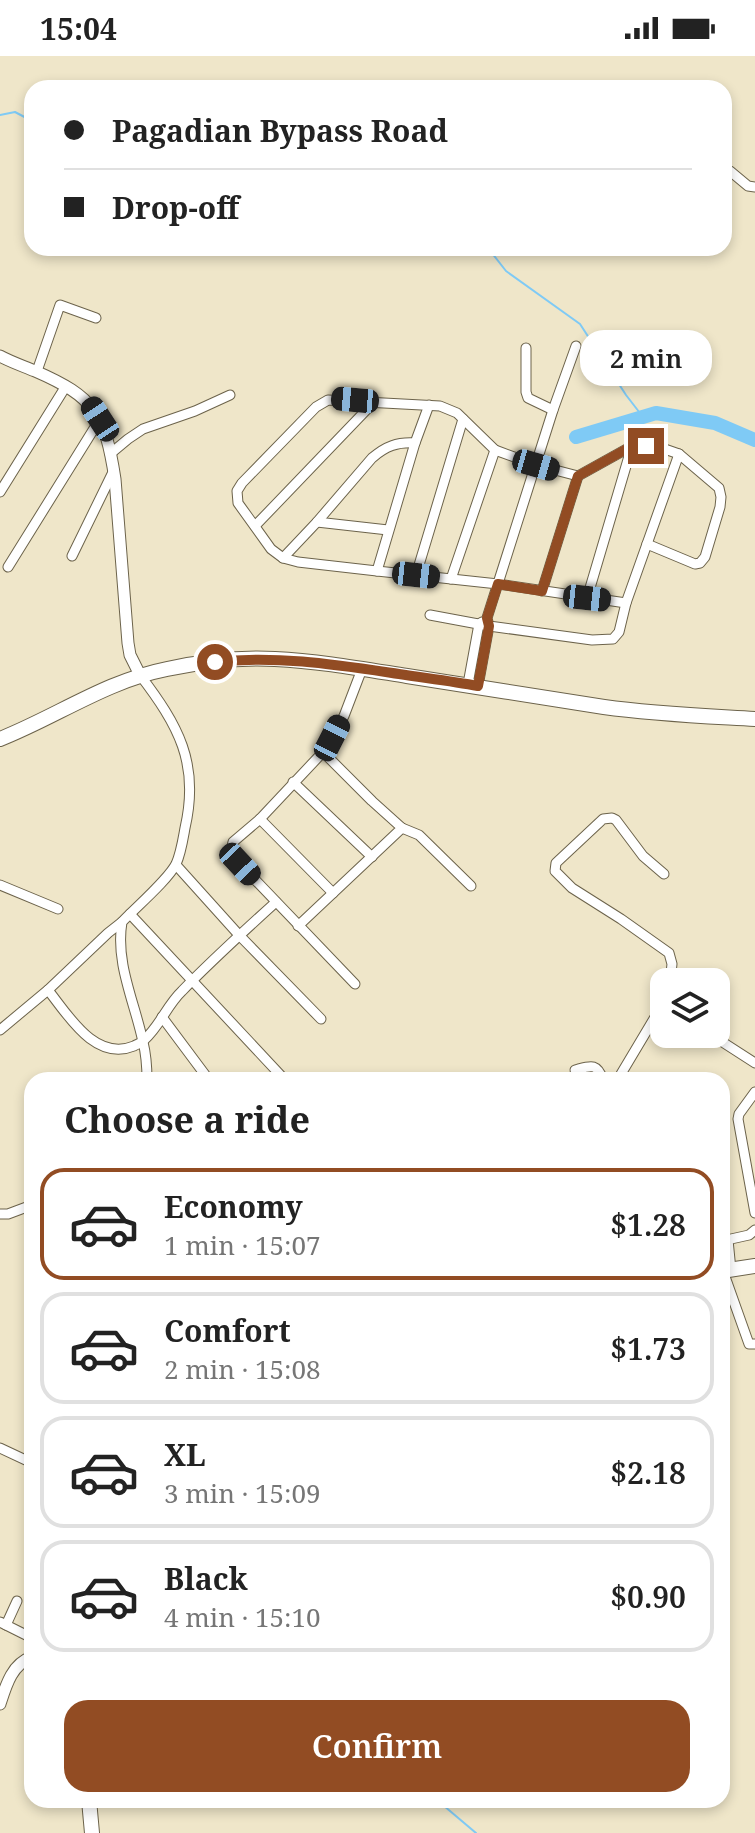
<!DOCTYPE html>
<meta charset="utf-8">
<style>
:root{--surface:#fff;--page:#f2f2f2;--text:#222;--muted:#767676;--line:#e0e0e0;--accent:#924c23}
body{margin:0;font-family:"Noto Serif",serif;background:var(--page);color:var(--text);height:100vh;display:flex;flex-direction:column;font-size:30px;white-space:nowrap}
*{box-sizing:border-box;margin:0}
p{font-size:26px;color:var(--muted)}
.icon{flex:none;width:44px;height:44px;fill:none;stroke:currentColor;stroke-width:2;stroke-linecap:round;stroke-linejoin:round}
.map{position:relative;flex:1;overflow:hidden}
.sheet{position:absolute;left:24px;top:1016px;width:706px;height:736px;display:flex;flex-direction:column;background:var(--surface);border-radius:24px;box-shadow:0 4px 12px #0003}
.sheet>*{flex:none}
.banner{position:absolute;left:24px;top:24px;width:708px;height:176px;border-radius:24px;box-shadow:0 4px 12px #0003;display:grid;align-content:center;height:176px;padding:0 40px;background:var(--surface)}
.buttons{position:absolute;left:650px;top:912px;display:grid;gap:16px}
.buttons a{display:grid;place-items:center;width:80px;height:80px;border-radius:16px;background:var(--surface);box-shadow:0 4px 12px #0003;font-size:40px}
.end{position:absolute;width:36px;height:36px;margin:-18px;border:10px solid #924c23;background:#fff;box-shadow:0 0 0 4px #fff}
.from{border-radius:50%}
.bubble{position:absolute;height:56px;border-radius:24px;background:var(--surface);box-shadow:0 4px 12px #0003;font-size:26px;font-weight:600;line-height:56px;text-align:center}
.car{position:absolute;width:24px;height:48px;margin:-24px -12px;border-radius:10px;box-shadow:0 0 6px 2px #0007;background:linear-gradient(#222 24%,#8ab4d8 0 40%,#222 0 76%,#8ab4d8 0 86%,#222 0)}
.banner b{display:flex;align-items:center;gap:28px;height:76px;font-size:30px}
.banner b+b{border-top:2px solid var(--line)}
.banner i{width:20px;height:20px;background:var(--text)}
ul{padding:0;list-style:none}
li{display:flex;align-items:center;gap:24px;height:112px;margin:0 16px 12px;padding:0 24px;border:4px solid var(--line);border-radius:24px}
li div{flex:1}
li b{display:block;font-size:30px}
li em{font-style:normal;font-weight:600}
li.current{border-color:var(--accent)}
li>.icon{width:72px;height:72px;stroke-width:1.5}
h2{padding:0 40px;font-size:36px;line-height:96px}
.action{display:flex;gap:16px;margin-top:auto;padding:16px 40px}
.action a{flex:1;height:92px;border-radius:24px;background:var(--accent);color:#fff;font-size:32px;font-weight:600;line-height:92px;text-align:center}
.status{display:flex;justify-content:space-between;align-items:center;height:56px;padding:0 40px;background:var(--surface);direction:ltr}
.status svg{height:22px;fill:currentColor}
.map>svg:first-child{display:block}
</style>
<div class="status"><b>15:04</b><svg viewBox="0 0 49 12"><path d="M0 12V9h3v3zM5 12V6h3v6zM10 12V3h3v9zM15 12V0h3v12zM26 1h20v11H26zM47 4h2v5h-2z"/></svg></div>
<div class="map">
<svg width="755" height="1777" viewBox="0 0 755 1777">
<rect width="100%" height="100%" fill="#efe6c9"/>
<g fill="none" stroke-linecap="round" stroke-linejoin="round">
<g stroke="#7fcaf5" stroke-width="2">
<polyline points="0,59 15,56 32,65"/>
<polyline points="488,192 506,215 580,268 626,339 643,361"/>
<polyline points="437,1744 476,1777"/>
</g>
<polyline stroke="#7fcaf5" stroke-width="14" points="576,381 656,357 715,367 755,384"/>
<defs>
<g id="minor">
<polyline points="730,115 748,130 755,131"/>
<polyline points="526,292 526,336 528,342 553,354"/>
<polyline points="37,315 60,249 96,262"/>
<polyline points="110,398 128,383 143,373 195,355 230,339"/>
<polyline points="0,436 66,330"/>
<polyline points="317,466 388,474"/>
<polyline points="255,470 374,346"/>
<polyline points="72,500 114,414"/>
<path d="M283 502 317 466 372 402C386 390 397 386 415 387"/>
<polyline points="8,511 100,363"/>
<polyline points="377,515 415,387 429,349"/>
<polyline points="416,519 463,363"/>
<polyline points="451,523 495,394"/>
<polyline points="542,535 578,420"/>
<polyline points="587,542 632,390"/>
<polyline points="626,547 498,528 377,515 298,506 283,502 271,493 238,447 237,435 242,427 316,351 328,344 440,350 457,357 495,394 536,409 578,420 632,390 659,391 679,398 719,432 721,441 720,451 705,501 700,507 695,508 647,488"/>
<polyline points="430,559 489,570 592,584 613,583 619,576 626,547 679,398"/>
<path d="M140 619C178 669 200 707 185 772 183 783 181 797 176 808 168 824 135 852 122 866 115 907 135 947 143 986 146 998 147 1011 147 1024"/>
<polyline points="468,628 479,568 482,566"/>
<polyline points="478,630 489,570 487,562 553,354 576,290"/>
<polyline points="293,726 372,801"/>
<polyline points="260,763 333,837"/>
<polyline points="402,772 419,779 471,830"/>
<polyline points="176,809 239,879 321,963"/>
<polyline points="664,818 643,800 616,764 612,762 603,763 556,807 555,815 572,832 621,863 669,897 672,908 670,926"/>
<polyline points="0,829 58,853"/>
<polyline points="130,858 285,1024"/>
<polyline points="298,870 402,772 372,745 323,696"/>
<polyline points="355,928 240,808 231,794 233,786 260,763 323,696 344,660 362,613"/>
<path d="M48 934C68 959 95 1006 134 990 137 988 142 987 144 984 160 970 167 949 182 935 212 904 244 875 276 846"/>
<polyline points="162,961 209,1024"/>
<polyline points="0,974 48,934 108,877 122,866"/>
<polyline points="710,978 755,1007"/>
<path d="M575 1014C590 1010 597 1006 603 1024"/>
<polyline points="620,1024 621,1018 658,956 664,952"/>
<polyline points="755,1036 739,1058 738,1063 755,1157"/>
<polyline points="0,1158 8,1158 32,1149"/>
<polyline points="728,1184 731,1214"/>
<polyline points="722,1185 749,1179 755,1174"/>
<polyline points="723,1215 749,1288 755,1288"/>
<polyline points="0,1392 32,1407"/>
<polyline points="0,1566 32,1582"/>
<polyline points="6,1569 17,1545"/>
</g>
<g id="tertiary">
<path d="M0 300C11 306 23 310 35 315 95 341 105 358 115 423L128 587 130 599 140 619"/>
<path d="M0 1648C6 1629 12 1608 32 1601"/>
</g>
<g id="primary">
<polyline points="722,1215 755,1210"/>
<polyline points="89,1744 92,1777"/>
</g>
<path id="trunk" d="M0 683C56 661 106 625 167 613 200 606 241 601 275 603 319 605 363 613 407 620 473 630 538 641 604 651 654 658 705 660 755 663"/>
</defs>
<use href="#minor" stroke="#6c634b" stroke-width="11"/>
<use href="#tertiary" stroke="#6c634b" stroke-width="13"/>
<use href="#primary" stroke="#6c634b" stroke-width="16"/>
<use href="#trunk" stroke="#6c634b" stroke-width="16"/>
<use href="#minor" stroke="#fff" stroke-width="9"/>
<use href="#tertiary" stroke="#fff" stroke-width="11"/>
<use href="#primary" stroke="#fff" stroke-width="14"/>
<use href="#trunk" stroke="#fff" stroke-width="14"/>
</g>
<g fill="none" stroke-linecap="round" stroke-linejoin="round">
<path stroke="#924c23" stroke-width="10" d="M215 606C277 599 338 609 399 618 425 622 452 625 478 630L489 570 487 562 498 528 542 535 578 420 632 390H646"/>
</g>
</svg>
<div class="buttons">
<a><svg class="icon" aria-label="layers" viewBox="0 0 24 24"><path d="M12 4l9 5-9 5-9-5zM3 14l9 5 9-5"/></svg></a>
</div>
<i class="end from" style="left:215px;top:606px"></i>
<i class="end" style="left:646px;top:390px"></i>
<div class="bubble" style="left:580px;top:274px;width:132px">2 min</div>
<i class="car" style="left:355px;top:344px;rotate:275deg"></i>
<i class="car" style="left:100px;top:363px;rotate:327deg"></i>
<i class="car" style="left:536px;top:409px;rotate:106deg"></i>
<i class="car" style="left:416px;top:519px;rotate:96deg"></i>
<i class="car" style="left:587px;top:542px;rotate:96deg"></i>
<i class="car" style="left:332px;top:682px;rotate:27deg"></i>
<i class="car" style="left:240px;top:808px;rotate:137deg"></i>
<div class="banner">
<b><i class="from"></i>Pagadian Bypass Road</b>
<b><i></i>Drop-off</b>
</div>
<section class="sheet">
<h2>Choose a ride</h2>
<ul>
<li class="current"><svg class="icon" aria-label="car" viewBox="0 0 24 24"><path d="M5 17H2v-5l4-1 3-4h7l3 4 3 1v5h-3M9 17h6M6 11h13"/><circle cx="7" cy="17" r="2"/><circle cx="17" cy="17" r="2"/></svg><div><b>Economy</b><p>1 min · 15:07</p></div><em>$1.28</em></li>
<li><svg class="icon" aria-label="car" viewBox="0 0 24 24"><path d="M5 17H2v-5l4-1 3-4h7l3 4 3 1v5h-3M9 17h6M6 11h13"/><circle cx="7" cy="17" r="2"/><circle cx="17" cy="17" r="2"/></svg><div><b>Comfort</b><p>2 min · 15:08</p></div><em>$1.73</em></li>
<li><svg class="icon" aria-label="car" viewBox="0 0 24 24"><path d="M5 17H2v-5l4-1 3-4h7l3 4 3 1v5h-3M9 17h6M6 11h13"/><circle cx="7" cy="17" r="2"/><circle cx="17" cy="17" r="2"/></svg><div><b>XL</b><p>3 min · 15:09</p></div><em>$2.18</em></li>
<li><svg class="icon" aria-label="car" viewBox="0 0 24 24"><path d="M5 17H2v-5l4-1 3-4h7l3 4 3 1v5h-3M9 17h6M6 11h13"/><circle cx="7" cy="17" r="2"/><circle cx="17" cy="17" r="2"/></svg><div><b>Black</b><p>4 min · 15:10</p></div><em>$0.90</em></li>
</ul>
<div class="action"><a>Confirm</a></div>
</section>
</div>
